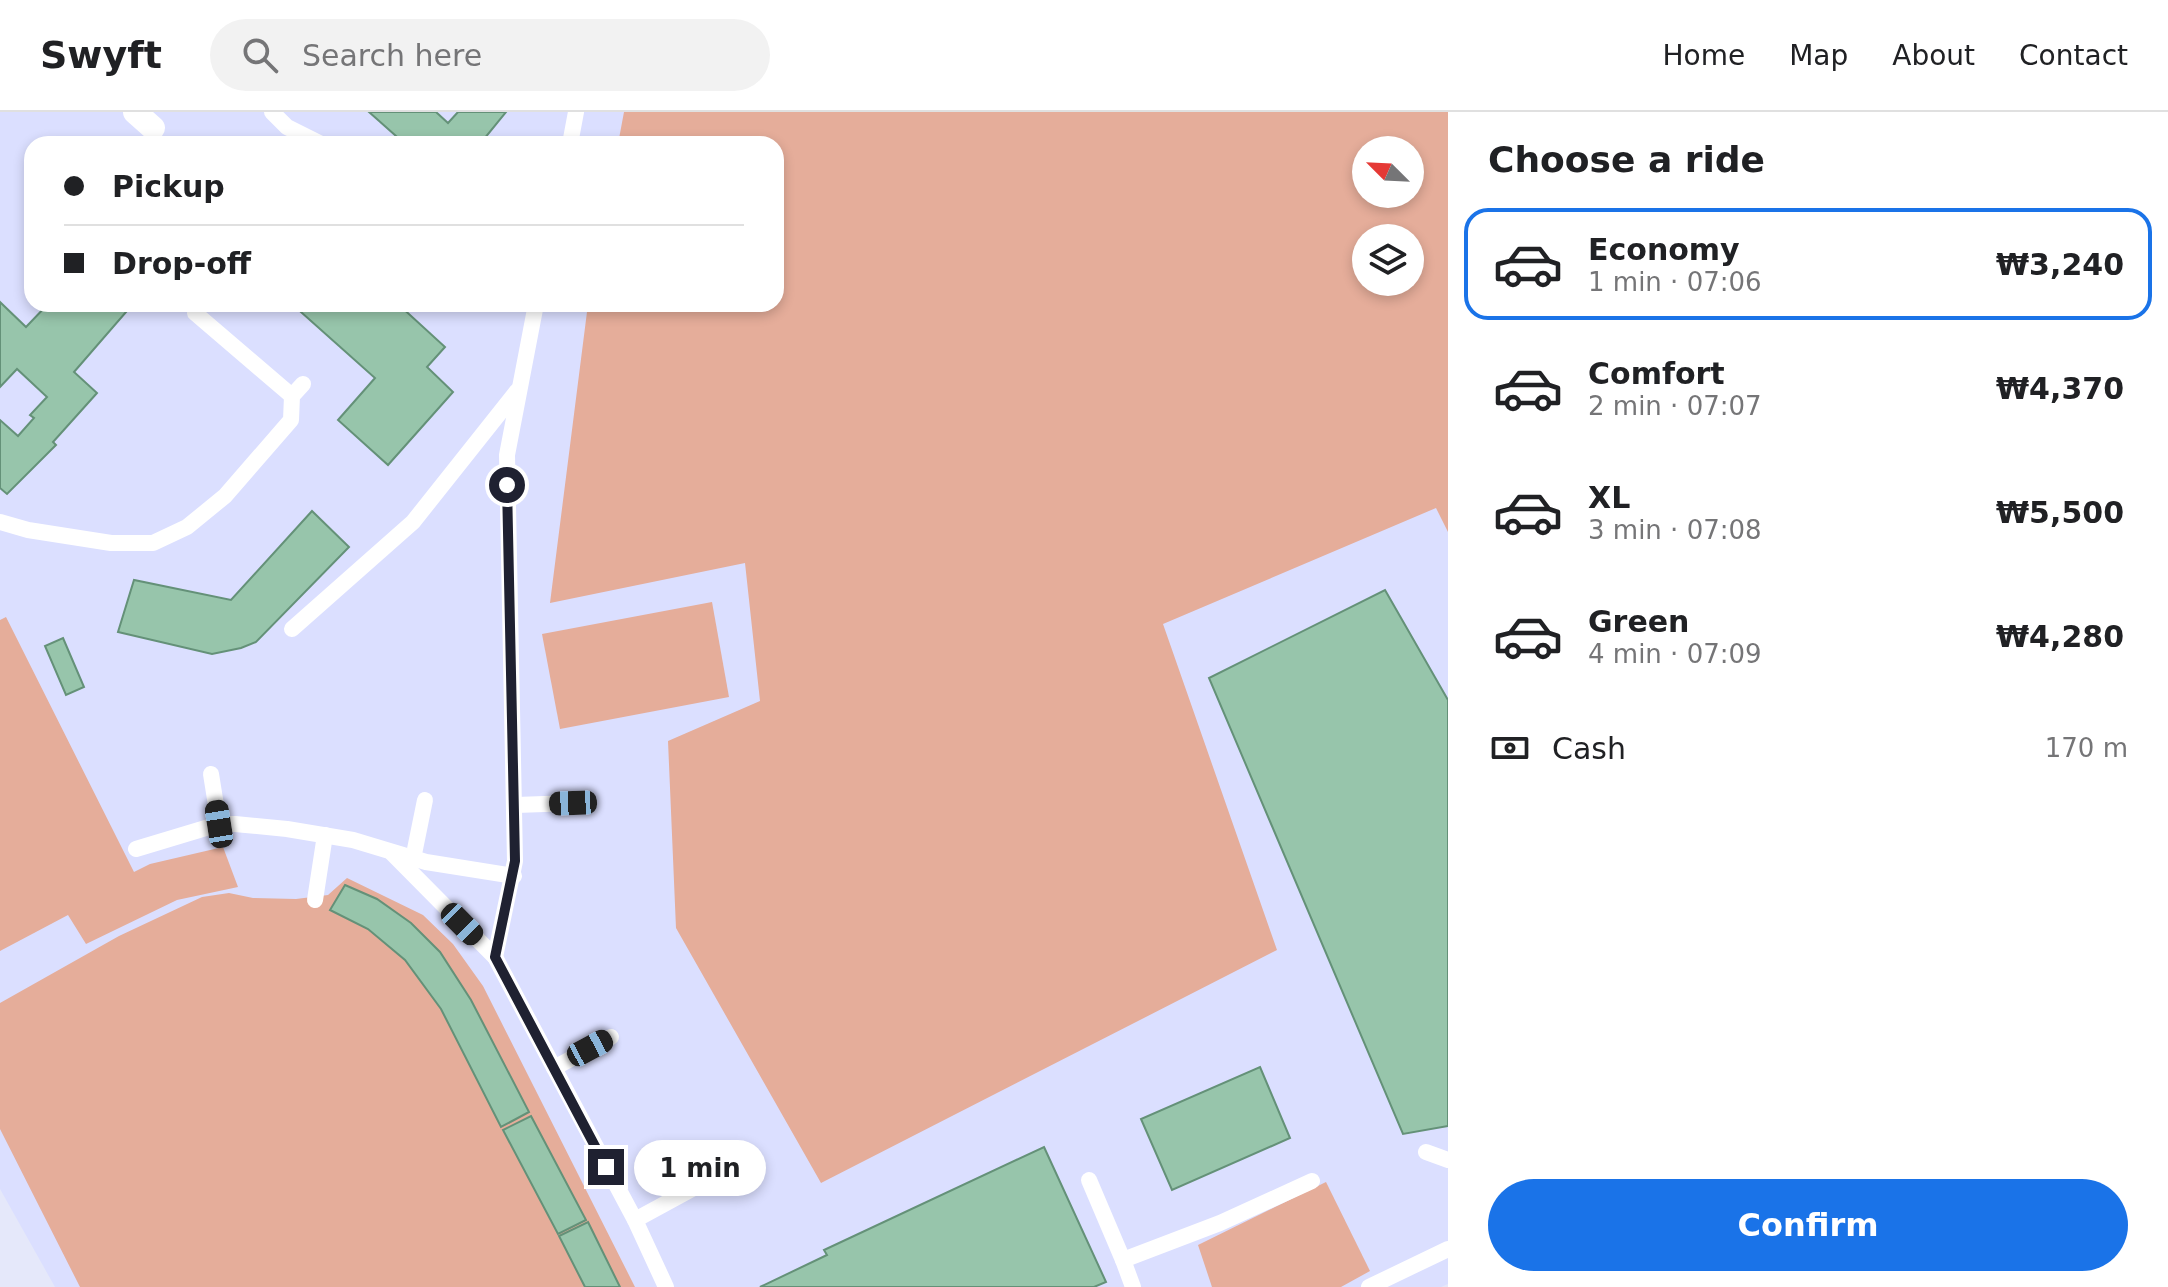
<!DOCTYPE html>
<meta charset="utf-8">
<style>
:root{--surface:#fff;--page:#f2f2f2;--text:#202124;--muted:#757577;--line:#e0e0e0;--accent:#1a73e8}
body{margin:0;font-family:"DejaVu Sans",sans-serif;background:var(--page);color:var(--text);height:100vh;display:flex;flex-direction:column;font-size:30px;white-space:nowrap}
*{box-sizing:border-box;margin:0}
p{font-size:26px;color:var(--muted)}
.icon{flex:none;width:44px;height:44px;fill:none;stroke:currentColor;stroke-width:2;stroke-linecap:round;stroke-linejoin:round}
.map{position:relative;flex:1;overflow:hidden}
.sheet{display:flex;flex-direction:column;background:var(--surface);width:720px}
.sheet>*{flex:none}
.banner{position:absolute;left:24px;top:24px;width:760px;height:176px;border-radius:24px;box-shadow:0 4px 12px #0003;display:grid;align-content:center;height:176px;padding:0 40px;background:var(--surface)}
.needle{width:52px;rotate:294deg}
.fabs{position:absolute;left:1352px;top:24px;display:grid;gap:16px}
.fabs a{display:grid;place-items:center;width:72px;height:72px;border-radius:50%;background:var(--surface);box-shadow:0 4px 12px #0003;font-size:40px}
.end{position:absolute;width:36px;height:36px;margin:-18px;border:10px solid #1f2131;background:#fff;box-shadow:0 0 0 4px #fff}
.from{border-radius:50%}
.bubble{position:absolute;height:56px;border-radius:28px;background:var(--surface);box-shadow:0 4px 12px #0003;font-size:26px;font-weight:600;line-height:56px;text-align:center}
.car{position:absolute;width:24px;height:48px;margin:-24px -12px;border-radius:10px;box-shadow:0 0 6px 2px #0007;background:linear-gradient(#222 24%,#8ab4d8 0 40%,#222 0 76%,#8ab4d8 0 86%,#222 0)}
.banner b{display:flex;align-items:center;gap:28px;height:76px;font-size:30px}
.banner b+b{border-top:2px solid var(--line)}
.banner i{width:20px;height:20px;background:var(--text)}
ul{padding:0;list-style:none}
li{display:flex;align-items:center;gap:24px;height:112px;margin:0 16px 12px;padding:0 24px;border:4px solid transparent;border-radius:24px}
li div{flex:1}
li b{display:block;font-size:30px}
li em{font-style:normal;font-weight:600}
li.selected{border-color:var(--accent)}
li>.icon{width:72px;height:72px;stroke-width:1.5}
h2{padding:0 40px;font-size:36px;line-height:96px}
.pay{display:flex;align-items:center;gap:20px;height:88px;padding:0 40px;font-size:30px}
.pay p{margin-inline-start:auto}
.primary-button{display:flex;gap:16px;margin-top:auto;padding:16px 40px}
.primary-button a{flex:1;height:92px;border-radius:48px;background:var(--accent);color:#fff;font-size:32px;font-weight:600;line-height:92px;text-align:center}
header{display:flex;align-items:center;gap:48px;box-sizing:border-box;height:112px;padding:0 40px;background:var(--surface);border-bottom:2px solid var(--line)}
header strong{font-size:38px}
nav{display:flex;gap:44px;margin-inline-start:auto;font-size:28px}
.search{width:560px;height:72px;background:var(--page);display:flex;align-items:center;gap:20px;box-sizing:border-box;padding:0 28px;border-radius:44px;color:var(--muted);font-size:30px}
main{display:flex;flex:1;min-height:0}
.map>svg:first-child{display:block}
</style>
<header>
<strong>Swyft</strong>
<div class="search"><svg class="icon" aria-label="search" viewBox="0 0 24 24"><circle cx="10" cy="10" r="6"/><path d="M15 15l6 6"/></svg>Search here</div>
<nav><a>Home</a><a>Map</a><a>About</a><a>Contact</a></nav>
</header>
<main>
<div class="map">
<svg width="1448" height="1175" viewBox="0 0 1448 1175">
<rect width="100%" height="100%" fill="#e5e8fa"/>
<path fill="#dbdfff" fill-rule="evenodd" d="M0 0H1448V1172L1441 1175H55L0 1077ZM32 32H776V192H32ZM1366 38H1410V82H1366ZM1366 126H1410V170H1366Z"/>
<g fill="#e5ad9a" fill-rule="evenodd">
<path d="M624 0H1448V420L1436 396 1163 512 1277 838 821 1071 676 816 668 629 760 589 745 451 550 491 588 192H776V32H618ZM1366 38H1410V82H1366ZM1366 126H1410V170H1366Z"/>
<polygon points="712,490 729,585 560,617 542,522"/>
<polygon points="6,505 134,760 150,752 223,735 238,775 177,788 86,832 68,803 0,839 0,508"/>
<polygon points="347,766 423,803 453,832 483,874 635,1175 80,1175 0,1017 0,891 119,824 202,785 229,781 253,786 296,787 328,783"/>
<polygon points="1326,1070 1370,1159 1341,1175 1212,1175 1198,1133"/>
</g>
<g fill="#97c5ab" stroke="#649178" stroke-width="2">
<polygon points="369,0 436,0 448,11 458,0 506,0 480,32 405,32"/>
<polygon points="0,190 26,215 48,192 133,192 74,260 97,281 53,330 56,333 7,382 0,376 0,308 18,324 34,306 30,303 47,285 17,257 0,275"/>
<polygon points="292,192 398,192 445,235 427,255 453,280 388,353 338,308 375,266"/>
<polygon points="312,399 349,435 256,530 241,536 212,542 118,520 134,468 231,488"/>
<polygon points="1385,478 1448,588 1448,1014 1403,1022 1209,566"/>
<polygon points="63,526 84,575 66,583 45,534"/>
<polygon points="345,773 377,787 411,811 440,840 471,888 529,1000 501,1015 441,897 405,848 368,817 330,798"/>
<polygon points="1260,955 1290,1026 1172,1078 1141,1007"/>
<polygon points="531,1004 586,1108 558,1122 503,1018"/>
<polygon points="1044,1035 1106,1170 1094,1175 760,1175 827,1143 824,1138"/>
<polygon points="588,1110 620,1175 585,1175 559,1124"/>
</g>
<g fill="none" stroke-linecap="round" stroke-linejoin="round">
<g stroke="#fff" stroke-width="16">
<polyline points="272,0 287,15 321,32"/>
<polyline points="570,32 576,0"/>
<polyline points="195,201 292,284"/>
<polyline points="0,410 28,418 111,431 153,431 187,415 225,384 291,308 292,284 303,272"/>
<polyline points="292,517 413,410 517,279"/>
<polyline points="211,662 219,712"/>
<polyline points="516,693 573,691"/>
<polyline points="136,737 219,712 235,712 287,717 353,728 426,750 514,764"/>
<polyline points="392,741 495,845 635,1108 666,1175"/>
<polyline points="413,747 425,688"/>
<polyline points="315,788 325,723"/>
<polyline points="495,845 515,749 507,343 536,192"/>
<polyline points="554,956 611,925"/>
<polyline points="1426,1040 1448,1048"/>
<polyline points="1089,1068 1123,1148"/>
<polyline points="635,1108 692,1077"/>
<polyline points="1133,1175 1123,1148 1220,1111 1312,1069"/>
<polyline points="1369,1175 1448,1137"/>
</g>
<polyline stroke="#fff" stroke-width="24" points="135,0 153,16"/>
</g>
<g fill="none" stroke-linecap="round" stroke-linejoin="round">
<polyline stroke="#1f2131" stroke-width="10" points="507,373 515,749 495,845 606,1055"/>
</g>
</svg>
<div class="fabs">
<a><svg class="needle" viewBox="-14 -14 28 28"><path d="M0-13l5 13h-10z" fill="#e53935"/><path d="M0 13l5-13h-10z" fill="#757577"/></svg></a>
<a><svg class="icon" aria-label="layers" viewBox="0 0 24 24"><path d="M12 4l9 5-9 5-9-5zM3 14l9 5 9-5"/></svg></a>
</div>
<i class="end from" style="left:507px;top:373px"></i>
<i class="end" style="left:606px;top:1055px"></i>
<div class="bubble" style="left:634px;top:1028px;width:132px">1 min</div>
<i class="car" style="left:573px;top:691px;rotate:268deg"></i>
<i class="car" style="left:219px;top:712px;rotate:351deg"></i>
<i class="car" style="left:462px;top:812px;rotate:135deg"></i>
<i class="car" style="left:590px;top:936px;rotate:62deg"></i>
<div class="banner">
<b><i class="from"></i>Pickup</b>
<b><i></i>Drop-off</b>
</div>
</div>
<section class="sheet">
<h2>Choose a ride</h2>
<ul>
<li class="selected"><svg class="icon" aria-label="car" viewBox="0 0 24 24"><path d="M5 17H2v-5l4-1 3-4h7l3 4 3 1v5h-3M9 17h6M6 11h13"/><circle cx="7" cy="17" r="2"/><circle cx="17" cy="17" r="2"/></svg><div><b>Economy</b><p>1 min · 07:06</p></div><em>₩3,240</em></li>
<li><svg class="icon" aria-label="car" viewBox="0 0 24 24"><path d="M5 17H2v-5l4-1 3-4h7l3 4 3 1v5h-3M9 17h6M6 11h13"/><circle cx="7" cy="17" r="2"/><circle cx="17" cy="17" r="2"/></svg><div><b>Comfort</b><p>2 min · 07:07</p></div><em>₩4,370</em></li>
<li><svg class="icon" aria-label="car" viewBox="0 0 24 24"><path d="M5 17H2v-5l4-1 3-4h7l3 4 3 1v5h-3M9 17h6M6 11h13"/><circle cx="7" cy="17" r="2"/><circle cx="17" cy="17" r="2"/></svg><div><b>XL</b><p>3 min · 07:08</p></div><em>₩5,500</em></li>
<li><svg class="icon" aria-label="car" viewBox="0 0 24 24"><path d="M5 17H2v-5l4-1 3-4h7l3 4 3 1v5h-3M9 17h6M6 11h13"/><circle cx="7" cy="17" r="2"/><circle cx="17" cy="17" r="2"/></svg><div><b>Green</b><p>4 min · 07:09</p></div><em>₩4,280</em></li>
</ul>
<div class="pay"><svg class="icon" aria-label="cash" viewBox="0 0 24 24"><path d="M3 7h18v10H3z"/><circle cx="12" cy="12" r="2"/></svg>Cash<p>170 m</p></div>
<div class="primary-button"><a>Confirm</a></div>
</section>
</main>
